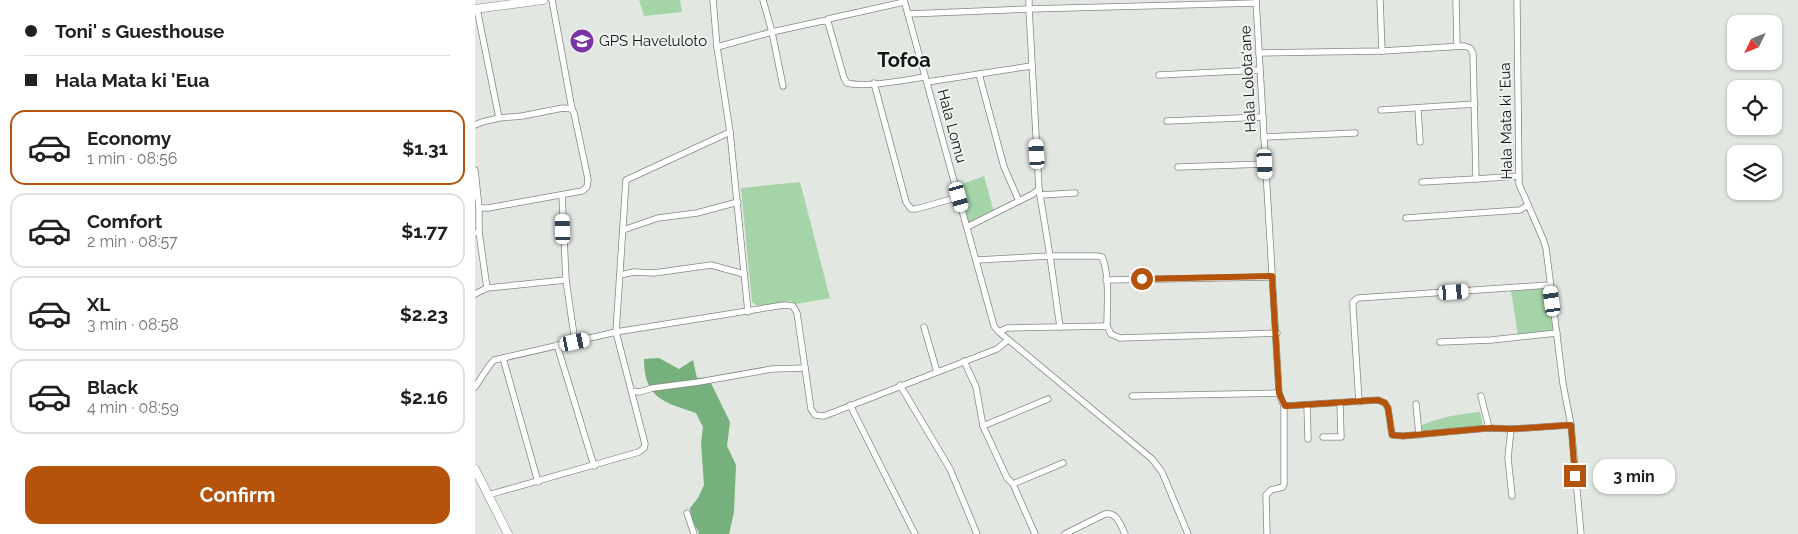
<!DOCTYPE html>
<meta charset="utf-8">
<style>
:root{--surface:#fff;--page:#f6f6f6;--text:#202124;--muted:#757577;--line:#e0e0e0;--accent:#b45309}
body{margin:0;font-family:Raleway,sans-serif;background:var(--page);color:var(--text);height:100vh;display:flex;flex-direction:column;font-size:19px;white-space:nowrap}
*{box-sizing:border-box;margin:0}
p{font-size:16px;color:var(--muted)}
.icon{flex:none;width:28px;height:28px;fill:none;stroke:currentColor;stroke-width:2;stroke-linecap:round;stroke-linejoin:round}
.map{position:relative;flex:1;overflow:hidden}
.drawer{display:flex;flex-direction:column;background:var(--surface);width:475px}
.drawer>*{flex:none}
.hud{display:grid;align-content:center;height:110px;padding:0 25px;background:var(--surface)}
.needle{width:32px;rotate:227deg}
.controls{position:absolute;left:1252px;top:15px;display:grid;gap:10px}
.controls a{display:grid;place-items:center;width:55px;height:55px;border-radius:10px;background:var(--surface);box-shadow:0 1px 4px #0004;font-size:25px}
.end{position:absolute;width:22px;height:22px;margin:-11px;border:6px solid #b45309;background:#fff;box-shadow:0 0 0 2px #fff}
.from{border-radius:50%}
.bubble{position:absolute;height:35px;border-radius:15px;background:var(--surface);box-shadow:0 1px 4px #0004;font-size:16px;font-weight:700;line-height:35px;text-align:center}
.car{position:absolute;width:15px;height:30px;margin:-15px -8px;border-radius:6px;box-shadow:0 0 4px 1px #0007;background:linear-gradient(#fff 24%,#345 0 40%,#fff 0 76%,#345 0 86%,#fff 0)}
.hud b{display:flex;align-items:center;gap:18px;height:48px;font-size:19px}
.hud b+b{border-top:1px solid var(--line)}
.hud i{width:12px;height:12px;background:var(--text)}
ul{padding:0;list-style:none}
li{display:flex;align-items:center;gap:15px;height:75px;margin:0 10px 8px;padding:0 15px;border:2px solid var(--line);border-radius:15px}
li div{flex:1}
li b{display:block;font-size:19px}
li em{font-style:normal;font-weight:700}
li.current{border-color:var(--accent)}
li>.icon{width:45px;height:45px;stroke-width:1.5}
.primary-button{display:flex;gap:10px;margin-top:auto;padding:10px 25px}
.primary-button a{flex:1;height:58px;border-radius:15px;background:var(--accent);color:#fff;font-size:20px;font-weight:700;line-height:58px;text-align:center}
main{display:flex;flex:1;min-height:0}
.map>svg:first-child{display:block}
</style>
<main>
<section class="drawer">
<div class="hud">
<b><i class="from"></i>Toni' s Guesthouse</b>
<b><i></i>Hala Mata ki 'Eua</b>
</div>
<ul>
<li class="current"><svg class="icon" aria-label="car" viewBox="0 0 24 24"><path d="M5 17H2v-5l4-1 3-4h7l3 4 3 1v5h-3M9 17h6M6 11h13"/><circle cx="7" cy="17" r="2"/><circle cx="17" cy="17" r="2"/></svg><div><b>Economy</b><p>1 min · 08:56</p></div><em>$1.31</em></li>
<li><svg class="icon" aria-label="car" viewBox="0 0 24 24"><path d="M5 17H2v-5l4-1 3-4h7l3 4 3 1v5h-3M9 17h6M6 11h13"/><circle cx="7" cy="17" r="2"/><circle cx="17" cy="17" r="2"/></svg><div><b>Comfort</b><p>2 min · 08:57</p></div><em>$1.77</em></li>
<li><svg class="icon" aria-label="car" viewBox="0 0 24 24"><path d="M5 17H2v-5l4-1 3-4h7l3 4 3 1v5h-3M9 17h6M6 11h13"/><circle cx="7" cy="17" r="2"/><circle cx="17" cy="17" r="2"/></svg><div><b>XL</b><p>3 min · 08:58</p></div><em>$2.23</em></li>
<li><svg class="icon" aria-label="car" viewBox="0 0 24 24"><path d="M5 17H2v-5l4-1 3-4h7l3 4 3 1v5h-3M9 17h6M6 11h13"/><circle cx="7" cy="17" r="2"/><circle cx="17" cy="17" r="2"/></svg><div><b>Black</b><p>4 min · 08:59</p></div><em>$2.16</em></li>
</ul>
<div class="primary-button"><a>Confirm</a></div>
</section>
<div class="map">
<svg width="1323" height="534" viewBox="0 0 1323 534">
<rect width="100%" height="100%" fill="#e2e7e2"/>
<g fill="#a5d4a9">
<polygon points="164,0 205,0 207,12 169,16"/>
<polygon points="509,176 519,212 494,224 482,186"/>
<polygon points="325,182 355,298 321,304 315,301 284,307 277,302 266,188"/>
<polygon points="1069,288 1072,290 1078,329 1076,332 1043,335 1036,291"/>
<path d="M1005 412 1008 426 1006 427 947 432V425C966 417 984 414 1005 412Z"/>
</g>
<path fill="#76b07c" d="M184 358 204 369 218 360 222 378 233 377 255 422 252 446 261 465 259 512 254 534H223L224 532 217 522 215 508 223 498 229 485 226 443 228 427 221 413C188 402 169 398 169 359Z"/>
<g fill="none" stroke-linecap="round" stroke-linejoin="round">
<defs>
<g id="street">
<polyline points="77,0 97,109"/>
<polyline points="238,0 242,47 255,132 273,312"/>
<path d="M288 0 297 32 347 21 353 22 369 78 372 83C392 88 429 80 450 77"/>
<polyline points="429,0 519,326 524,332 677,459 687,472 713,534"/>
<polyline points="781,0 804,393 809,406 809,484 808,487 796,490 791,495 792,534"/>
<polyline points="905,0 907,51"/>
<polyline points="981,0 982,46"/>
<polyline points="1042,0 1044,184 1068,239 1071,248 1088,384 1096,425 1106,534"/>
<polyline points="433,14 554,9 554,0"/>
<polyline points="350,21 353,19 429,2"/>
<polyline points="242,47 297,32 308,86"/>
<polyline points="784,53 907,51 989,46 995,48 998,53 1001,179 1044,176"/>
<polyline points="504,74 529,167 544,201"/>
<polyline points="684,75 784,70"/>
<polyline points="452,82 556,66"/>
<polyline points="399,83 431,202 436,209 441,209 484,197"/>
<polyline points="943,108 945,142"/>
<polyline points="906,110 1000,104"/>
<polyline points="692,121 788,117"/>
<polyline points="0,125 7,122 24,118"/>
<polyline points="789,137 880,133"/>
<polyline points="703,167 790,164"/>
<polyline points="0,170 4,208 13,208 107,191 112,187 113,179 99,113 97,109 88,108 47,116 24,118 2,9"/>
<polyline points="947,182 1001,179"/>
<polyline points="87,195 91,280 100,342"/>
<polyline points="565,195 600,193"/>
<polyline points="4,208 4,232"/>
<polyline points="931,218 1045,210 1053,205"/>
<polyline points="492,227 558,194 564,189"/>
<polyline points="148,230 183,218 222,213 263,202"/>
<polyline points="0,233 4,232 12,288 0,294"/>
<polyline points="502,260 575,256 585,327"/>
<polyline points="145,275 159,272 179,273 236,265 269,274"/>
<polyline points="631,280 797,277"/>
<polyline points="12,288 91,280"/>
<path d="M632 326C632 307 635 274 627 257L622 256H575L564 189 554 9 781 3"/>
<polyline points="449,327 462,372"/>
<polyline points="524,332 532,328 632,326 636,334 645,338 802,333"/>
<polyline points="965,342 1016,340 1082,333"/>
<polyline points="82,345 119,466"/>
<polyline points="28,358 63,482"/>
<polyline points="489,361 501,387 508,426 532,478 538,484 588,463"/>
<polyline points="425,385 475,469 502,534"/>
<polyline points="0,387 14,366 19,360 141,332 309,305 318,306 322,313 336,409 340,415 349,416 522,349 533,340"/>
<polyline points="157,391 164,392 178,388 224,382 297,369 330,368"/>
<polyline points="657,396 804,393"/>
<polyline points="1006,396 1014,428"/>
<polyline points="884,402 878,308 878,302 883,298 1075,285"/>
<polyline points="941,404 944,435"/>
<polyline points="375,405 440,534"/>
<polyline points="832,405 833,439"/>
<polyline points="809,406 903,400 910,403 913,408 917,435 928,436 1014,428 1036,429 1096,425"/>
<polyline points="508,426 573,399"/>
<polyline points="1036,429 1033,458 1037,496"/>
<polyline points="848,437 866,437 865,403"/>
<polyline points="538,484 560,534"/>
<polyline points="13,495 164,452 169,448 170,444 141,332 151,180 255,132"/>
<polyline points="212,513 219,534"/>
<path d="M590 534 630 514C642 512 645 524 650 534"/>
</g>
<g id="secondary">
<polyline points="0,9 68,0"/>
<polyline points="0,469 33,534"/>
</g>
</defs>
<use href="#street" stroke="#848884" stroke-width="7"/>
<use href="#secondary" stroke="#848884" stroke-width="9"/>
<use href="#street" stroke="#fff" stroke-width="5.5"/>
<use href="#secondary" stroke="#fff" stroke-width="8"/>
</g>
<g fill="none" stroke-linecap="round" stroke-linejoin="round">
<polyline stroke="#b45309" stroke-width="6" points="667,279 797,276 804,393 810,406 903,400 910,403 913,408 917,435 928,436 1014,428 1036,429 1096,425 1100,476"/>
</g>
<defs>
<symbol id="school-disc" viewBox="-11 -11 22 22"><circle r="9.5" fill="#7a32a5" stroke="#eff4f0"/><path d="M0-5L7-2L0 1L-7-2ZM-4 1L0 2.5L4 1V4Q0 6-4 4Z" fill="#fff"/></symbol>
</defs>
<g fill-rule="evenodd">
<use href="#school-disc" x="93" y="27" width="28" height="28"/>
</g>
<g text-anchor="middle" stroke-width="4" stroke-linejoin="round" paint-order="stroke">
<g font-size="15" fill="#131513" stroke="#eff4f0" text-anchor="start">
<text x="124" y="46">GPS Haveluloto</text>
</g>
<g font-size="15" fill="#131513" stroke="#eff4f0">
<text transform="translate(773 79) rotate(-93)" y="5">Hala Lolota'ane</text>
<text transform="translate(1031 121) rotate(-91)" y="5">Hala Mata ki 'Eua</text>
<text transform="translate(477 126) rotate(75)" y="5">Hala Lomu</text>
</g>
<g font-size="20" font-weight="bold" fill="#131513" stroke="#eff4f0">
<text x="429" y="67">Tofoa</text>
</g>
</g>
</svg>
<div class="controls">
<a><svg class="needle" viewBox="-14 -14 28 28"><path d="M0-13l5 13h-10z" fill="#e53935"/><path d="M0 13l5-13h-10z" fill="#757577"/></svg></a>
<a><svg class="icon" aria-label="locate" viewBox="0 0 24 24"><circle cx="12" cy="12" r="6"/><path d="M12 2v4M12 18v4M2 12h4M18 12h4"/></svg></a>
<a><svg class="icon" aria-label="layers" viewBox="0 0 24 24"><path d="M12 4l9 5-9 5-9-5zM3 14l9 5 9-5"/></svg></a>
</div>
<i class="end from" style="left:667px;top:279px"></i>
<i class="end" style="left:1100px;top:476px"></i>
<div class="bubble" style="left:1118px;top:459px;width:82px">3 min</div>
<i class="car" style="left:562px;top:154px;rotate:356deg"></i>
<i class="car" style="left:790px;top:164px;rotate:177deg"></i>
<i class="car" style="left:484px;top:197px;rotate:164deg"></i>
<i class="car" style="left:88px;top:229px;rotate:358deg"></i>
<i class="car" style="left:979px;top:292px;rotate:86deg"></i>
<i class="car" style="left:1077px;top:301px;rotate:352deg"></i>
<i class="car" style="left:100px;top:342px;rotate:78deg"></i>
</div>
</main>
